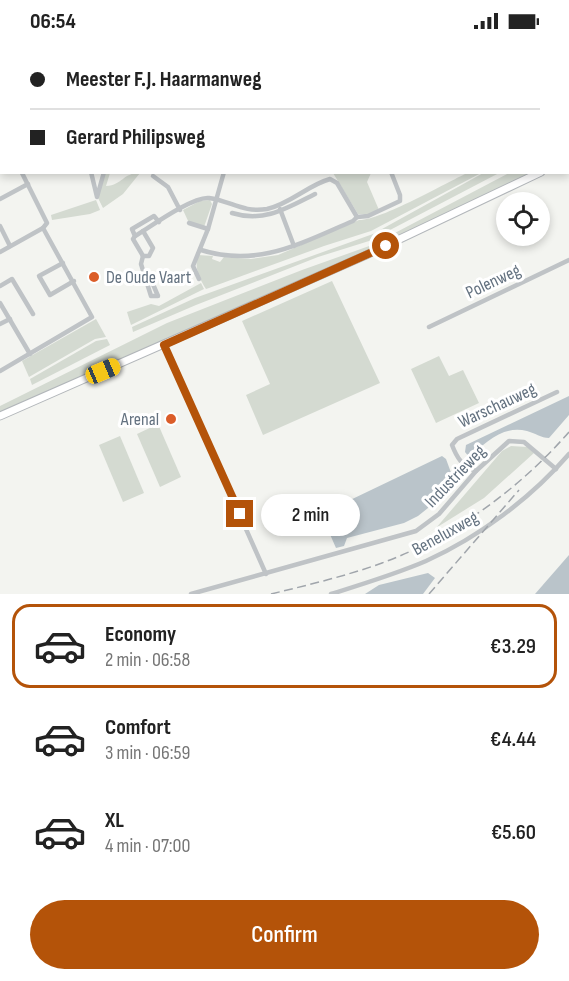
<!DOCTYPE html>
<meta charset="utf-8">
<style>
:root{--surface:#fff;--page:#f2f2f2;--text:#222;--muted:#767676;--line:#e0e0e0;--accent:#b45309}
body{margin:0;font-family:"Sofia Sans Condensed",sans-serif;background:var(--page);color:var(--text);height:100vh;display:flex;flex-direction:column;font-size:22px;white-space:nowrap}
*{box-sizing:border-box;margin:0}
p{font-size:20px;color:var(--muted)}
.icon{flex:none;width:33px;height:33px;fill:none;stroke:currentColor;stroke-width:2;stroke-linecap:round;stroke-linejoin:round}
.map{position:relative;height:552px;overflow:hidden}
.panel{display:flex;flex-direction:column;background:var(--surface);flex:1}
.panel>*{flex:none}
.banner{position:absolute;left:0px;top:0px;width:570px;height:132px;box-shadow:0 3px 9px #0003;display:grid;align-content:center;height:132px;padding:0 30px;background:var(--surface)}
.controls{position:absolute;left:496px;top:150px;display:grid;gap:12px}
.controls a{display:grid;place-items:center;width:54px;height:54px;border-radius:50%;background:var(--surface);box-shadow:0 3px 9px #0003;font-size:30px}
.end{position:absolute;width:27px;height:27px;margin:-14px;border:8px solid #b45309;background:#fff;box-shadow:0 0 0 3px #fff}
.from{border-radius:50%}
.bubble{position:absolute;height:42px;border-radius:21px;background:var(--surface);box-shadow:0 3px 9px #0003;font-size:20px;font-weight:600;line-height:42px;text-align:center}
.car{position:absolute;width:18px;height:36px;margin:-18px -9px;border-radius:8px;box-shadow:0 0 4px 2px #0007;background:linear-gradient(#f5c518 24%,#345 0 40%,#f5c518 0 76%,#345 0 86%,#f5c518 0)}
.banner b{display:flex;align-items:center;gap:21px;height:57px;font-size:22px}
.banner b+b{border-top:2px solid var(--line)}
.banner i{width:15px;height:15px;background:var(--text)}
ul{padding:10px 0 0;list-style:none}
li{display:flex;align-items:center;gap:18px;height:84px;margin:0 12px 9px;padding:0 18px;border:3px solid transparent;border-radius:18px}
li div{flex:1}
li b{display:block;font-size:22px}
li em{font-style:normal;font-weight:600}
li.current{border-color:var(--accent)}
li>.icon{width:54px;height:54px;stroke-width:1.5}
.button{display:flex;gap:12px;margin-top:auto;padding:12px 30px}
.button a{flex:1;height:69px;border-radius:36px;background:var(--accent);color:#fff;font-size:24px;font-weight:600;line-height:69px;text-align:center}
.status{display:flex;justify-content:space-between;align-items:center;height:42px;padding:0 30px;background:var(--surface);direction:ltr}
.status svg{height:16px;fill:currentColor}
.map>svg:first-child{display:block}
</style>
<div class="status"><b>06:54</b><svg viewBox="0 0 49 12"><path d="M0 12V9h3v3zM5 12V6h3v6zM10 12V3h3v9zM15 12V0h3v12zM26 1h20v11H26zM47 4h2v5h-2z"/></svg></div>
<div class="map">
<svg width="569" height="552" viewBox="0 0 569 552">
<rect width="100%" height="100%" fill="#f3f4f0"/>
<g fill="#d4dad1">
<polygon points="485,130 499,131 369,199 318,215 196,263 133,290 132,285 195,256 373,192"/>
<path d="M105 131H110L106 144C123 143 122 131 140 131L123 152 103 166 98 156Z"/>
<polygon points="333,131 371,131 367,140 379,168 369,172 358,172"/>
<path d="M467 131H481L371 189 324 204 209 246 206 247C199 236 194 225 198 213L213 214 212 217 220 220 224 215 251 217 278 213 359 178C379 179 446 141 467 131Z"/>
<polygon points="509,131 534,131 329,227 0,370 0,364 167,281 302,228 372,203"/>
<polygon points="96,158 100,168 90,172 52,178 51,173"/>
<polygon points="210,158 212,162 204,185 189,181 183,168 200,159"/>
<polygon points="332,239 380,341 263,393 246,353 270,342 242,279"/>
<polygon points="201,241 204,247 131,283 127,270 151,262 159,264"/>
<polygon points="96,277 106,295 95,297 29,335 22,319"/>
<polygon points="107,297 110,303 32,343 30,337 96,299"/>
<polygon points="439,314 449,334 463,328 479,361 436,381 411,327"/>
<polygon points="158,382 181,435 160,445 137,392"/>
<polygon points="120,394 144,451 123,460 99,403"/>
<polygon points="511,404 527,405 534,411 484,456 423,494 436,486 502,409"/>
</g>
<g fill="#bac4ca">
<path d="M569 354V373L549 396C541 396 535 391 527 389 503 383 485 400 470 416L465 410 466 403Z"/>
<polygon points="442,414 446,417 453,436 428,466 418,474 404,481 347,496 344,504 336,506 321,472"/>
<polygon points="569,513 569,552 535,552"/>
<polygon points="428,531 435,536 423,552 365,552 379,543"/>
</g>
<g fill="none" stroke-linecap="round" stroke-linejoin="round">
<defs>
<g id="secondary">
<polyline points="568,117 569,117"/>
<polyline points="0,374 364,214 541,130"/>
</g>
</defs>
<use href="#secondary" stroke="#b2b6ba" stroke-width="9"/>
<g stroke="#bfc3c6" stroke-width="4.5">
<polyline points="85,0 86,2"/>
<polyline points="91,0 92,2"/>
<polyline points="131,0 132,2"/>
<polyline points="189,0 190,2"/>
<polyline points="338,0 339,2"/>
<polyline points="391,0 391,2"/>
<polyline points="442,0 442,2"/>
<polyline points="8,2 12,0"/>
<polyline points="164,2 166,0"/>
<polyline points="205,2 207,0"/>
<polyline points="370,2 374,0"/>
<polyline points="403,2 406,0"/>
<polyline points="0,5 2,5"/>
<polyline points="568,94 569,94"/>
<polyline points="0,104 2,103"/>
<polyline points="568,112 569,113"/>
<polyline points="91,130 97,155 104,130"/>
<polyline points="153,134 168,145 180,168"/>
<polyline points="0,157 28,142"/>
<polyline points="280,167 294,204"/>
<path d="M232 171C264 181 287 166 315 152"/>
<polyline points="189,181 208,187"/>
<polyline points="0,184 10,204"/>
<path d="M135 194C150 185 193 154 209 156 231 159 243 171 267 167 290 162 308 143 330 137L337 141 357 175 368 174 400 159V153L391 130"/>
<path d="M201 208C258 226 301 201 353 179L357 175"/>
<polyline points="0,210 43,186 47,181 22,131"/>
<polyline points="143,214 141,222 151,254 158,254 152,240 147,240"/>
<polyline points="143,214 133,197 135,194 132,187 154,174 159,180"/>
<polyline points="143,214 149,214 153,206 143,189"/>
<polyline points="63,221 39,234 50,253 74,239"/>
<polyline points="199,237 193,224 208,187 224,130"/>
<polyline points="0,244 12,237 33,272"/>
<polyline points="0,261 30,312"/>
<polyline points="0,282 10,277"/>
<polyline points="429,285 569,218"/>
<polyline points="164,303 266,532"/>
<polyline points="0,329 92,275 43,186"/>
<path d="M476 429C462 424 457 416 452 403L457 397 557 350"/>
<polyline points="191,552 416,489 439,472 476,429 509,399 524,400 556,427"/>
<path d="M331 552C363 542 396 532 426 519 479 495 531 456 569 412"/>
</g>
<use href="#secondary" stroke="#fff" stroke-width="7"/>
<g stroke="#a0a5ab" stroke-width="1.5" stroke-dasharray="9 4.5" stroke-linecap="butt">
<path d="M271 552C308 543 346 534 382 521 455 494 518 448 569 390"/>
<polyline points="429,552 519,448"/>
</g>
</g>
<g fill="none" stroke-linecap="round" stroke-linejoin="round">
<polyline stroke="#b45309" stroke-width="8" points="240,472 164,303 386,204"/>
</g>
<g fill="#db5d29" stroke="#fff" stroke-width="2">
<circle cx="94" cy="235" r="6"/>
<circle cx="171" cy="377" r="6"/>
</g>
<g text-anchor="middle" stroke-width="6" stroke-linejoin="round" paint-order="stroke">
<g font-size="18" fill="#647280" stroke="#fff" text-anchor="start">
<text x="106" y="241">De Oude Vaart</text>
<text x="159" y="383" text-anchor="end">Arenal</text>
</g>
<g font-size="18" fill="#647280" stroke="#fff">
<text transform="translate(493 239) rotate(-25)" y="6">Polenweg</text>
<text transform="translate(497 363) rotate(-25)" y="6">Warschauweg</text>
<text transform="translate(455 434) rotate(-46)" y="6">Industrieweg</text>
<text transform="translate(445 491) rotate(-29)" y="6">Beneluxweg</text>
</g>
</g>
</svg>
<div class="controls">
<a><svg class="icon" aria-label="locate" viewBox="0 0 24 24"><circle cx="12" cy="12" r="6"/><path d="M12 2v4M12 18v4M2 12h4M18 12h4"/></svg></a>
</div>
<i class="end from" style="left:386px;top:204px"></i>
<i class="end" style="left:240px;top:472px"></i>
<div class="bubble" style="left:261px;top:452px;width:99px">2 min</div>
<i class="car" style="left:103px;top:329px;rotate:67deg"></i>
<div class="banner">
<b><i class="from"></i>Meester F.J. Haarmanweg</b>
<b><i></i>Gerard Philipsweg</b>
</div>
</div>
<section class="panel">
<ul>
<li class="current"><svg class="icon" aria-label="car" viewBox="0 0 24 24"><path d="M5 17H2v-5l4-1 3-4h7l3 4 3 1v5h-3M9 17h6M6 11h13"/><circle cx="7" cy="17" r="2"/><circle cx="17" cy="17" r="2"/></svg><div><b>Economy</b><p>2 min · 06:58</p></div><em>€3.29</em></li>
<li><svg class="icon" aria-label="car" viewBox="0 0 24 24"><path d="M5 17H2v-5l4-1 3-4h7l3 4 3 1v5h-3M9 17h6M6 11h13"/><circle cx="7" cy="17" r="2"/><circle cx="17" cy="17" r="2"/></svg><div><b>Comfort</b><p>3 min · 06:59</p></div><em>€4.44</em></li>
<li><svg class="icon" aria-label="car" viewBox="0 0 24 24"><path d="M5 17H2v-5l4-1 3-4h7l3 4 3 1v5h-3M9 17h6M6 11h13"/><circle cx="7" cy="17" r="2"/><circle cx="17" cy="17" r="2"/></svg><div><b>XL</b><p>4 min · 07:00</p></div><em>€5.60</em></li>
</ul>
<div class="button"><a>Confirm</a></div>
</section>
